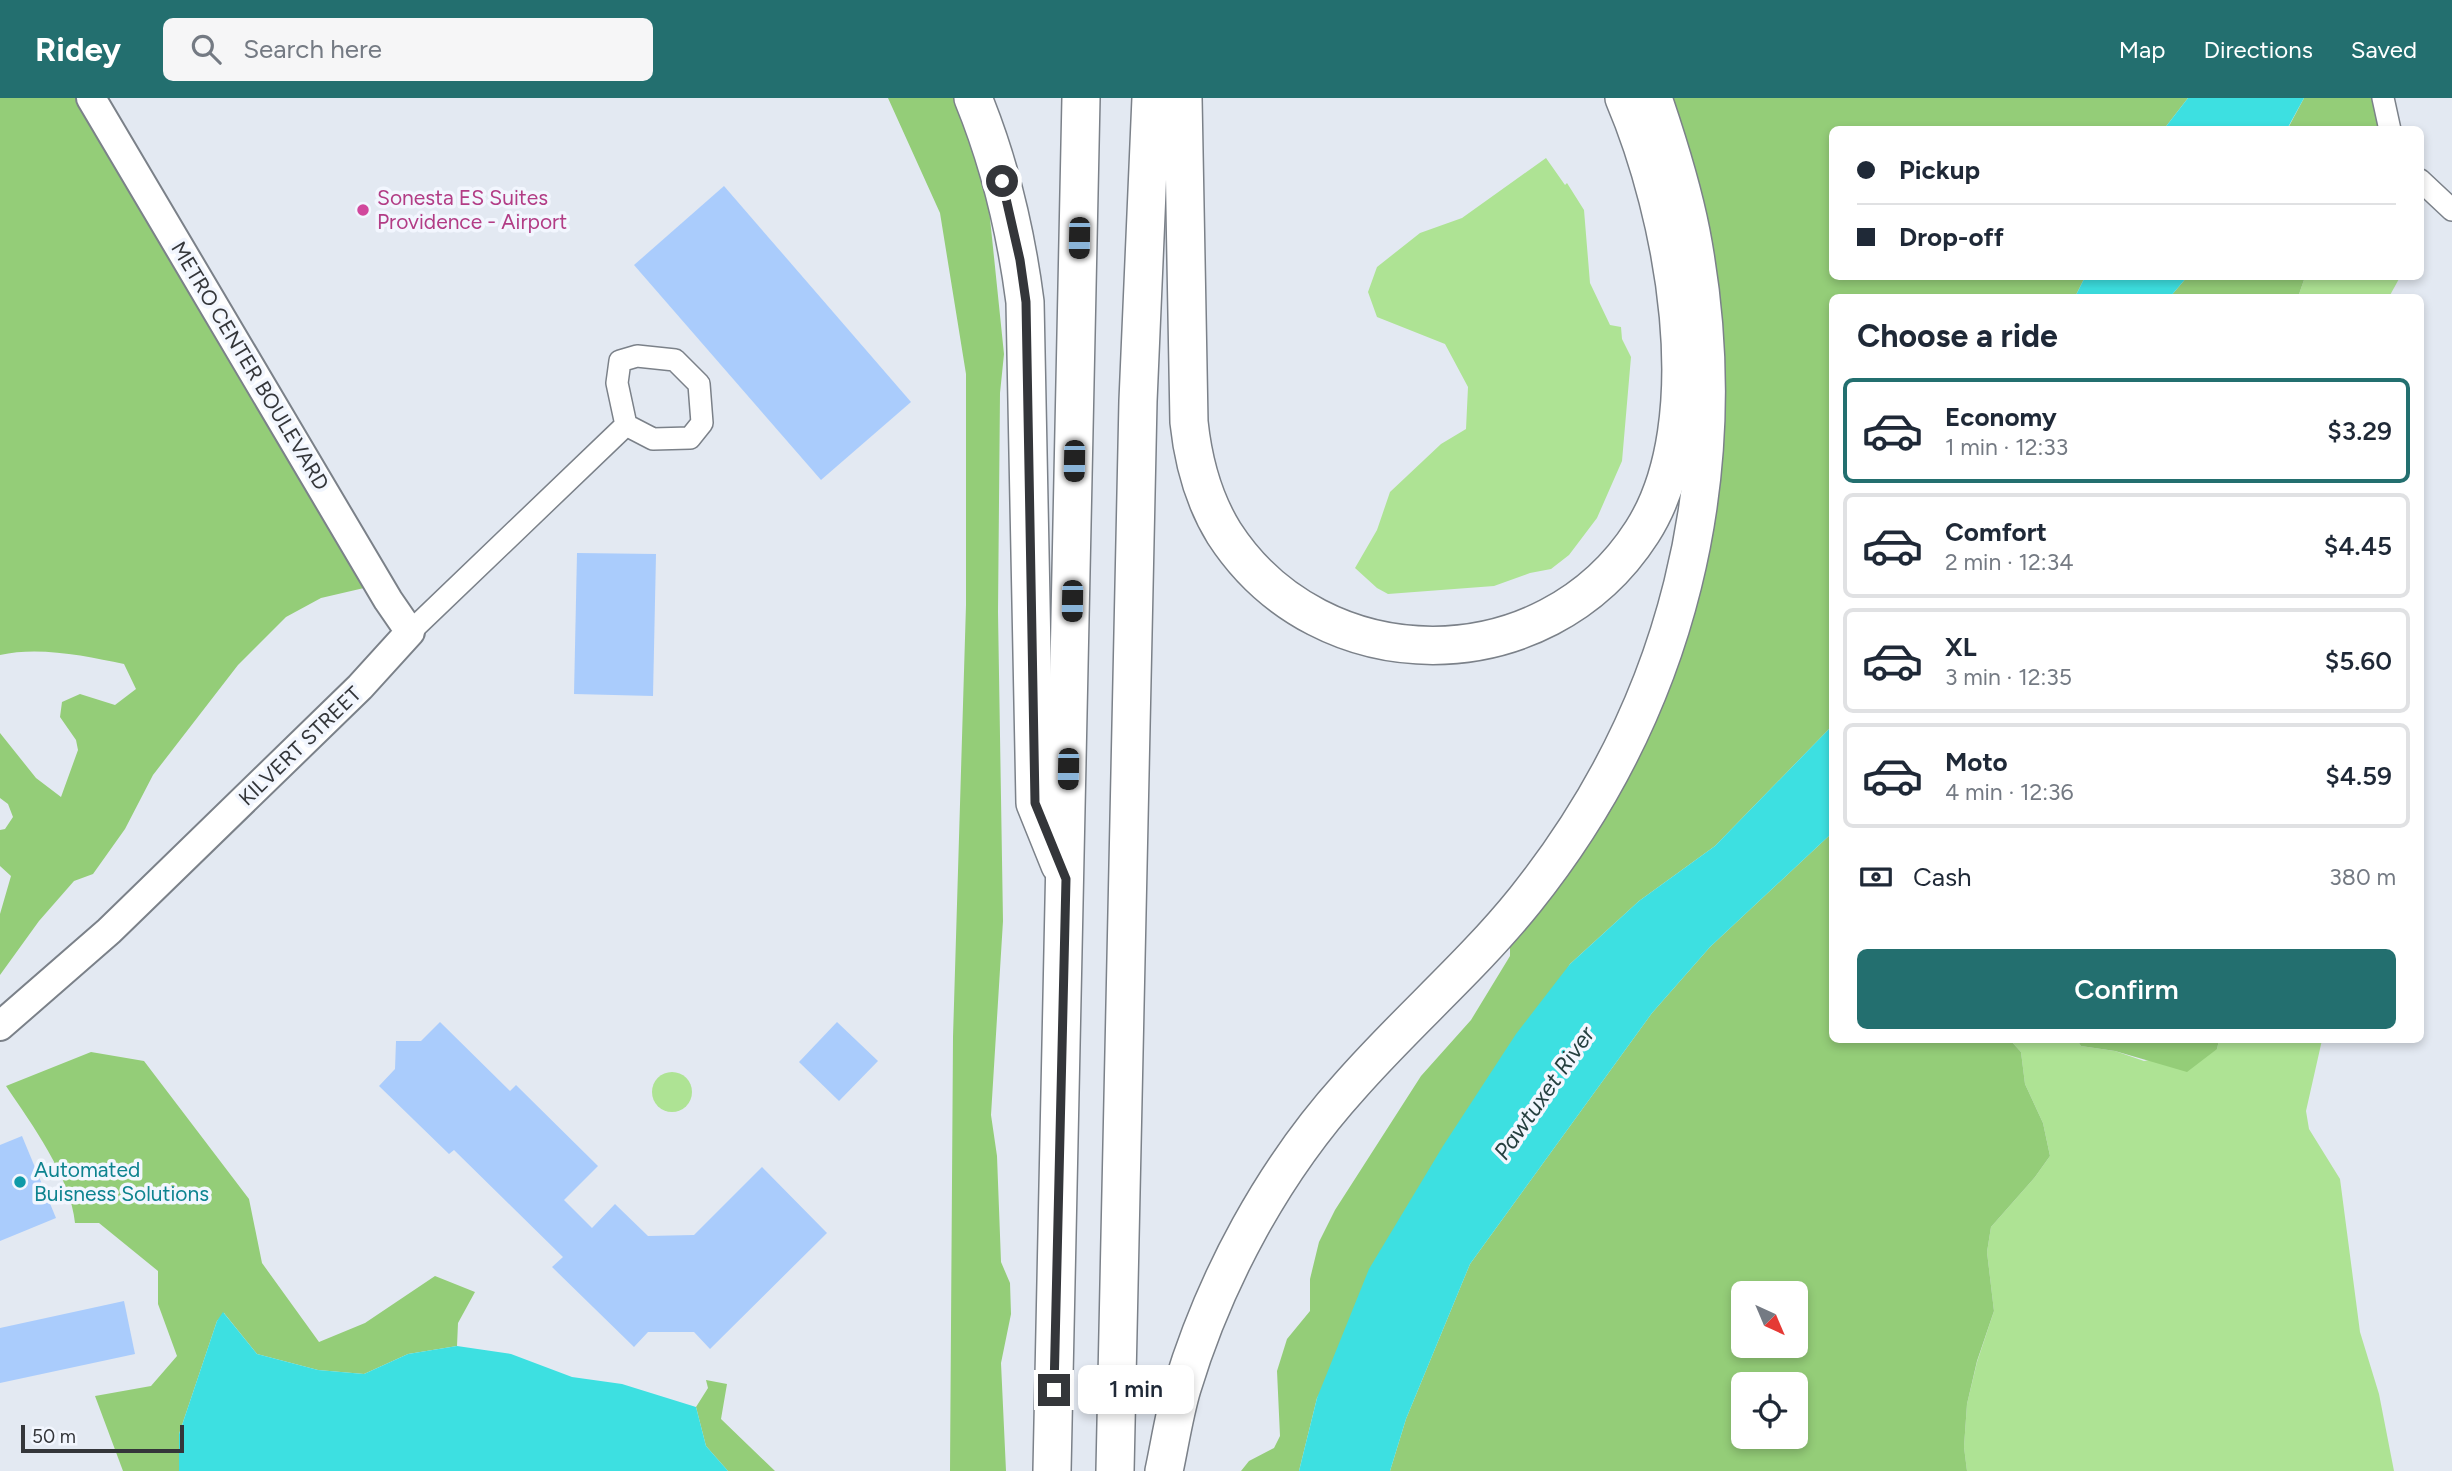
<!DOCTYPE html>
<meta charset="utf-8">
<style>
:root{--surface:#fff;--page:#f6f6f7;--text:#1f2937;--muted:#747a83;--line:#e0e1e3;--accent:#236f6f}
body{margin:0;font-family:Figtree,sans-serif;background:var(--page);color:var(--text);height:100vh;display:flex;flex-direction:column;font-size:26px;white-space:nowrap}
*{box-sizing:border-box;margin:0}
p{font-size:23px;color:var(--muted)}
.icon{flex:none;width:38px;height:38px;fill:none;stroke:currentColor;stroke-width:2;stroke-linecap:round;stroke-linejoin:round}
.map{position:relative;flex:1;overflow:hidden}
.details{position:absolute;left:1829px;top:196px;width:595px;height:749px;display:flex;flex-direction:column;background:var(--surface);border-radius:10px;box-shadow:0 4px 10px #0003}
.details>*{flex:none}
.banner{position:absolute;left:1829px;top:28px;width:595px;height:154px;border-radius:10px;box-shadow:0 4px 10px #0003;display:grid;align-content:center;height:154px;padding:0 28px;background:var(--surface)}
.needle{width:46px;rotate:136deg}
.buttons{position:absolute;left:1731px;top:1183px;display:grid;gap:14px}
.buttons a{display:grid;place-items:center;width:77px;height:77px;border-radius:10px;background:var(--surface);box-shadow:0 4px 10px #0003;font-size:35px}
.scale{position:absolute;left:21px;bottom:18px;width:163px;box-sizing:border-box;padding-left:7px;border:4px solid #34363a;border-top:0;font-size:19px;line-height:24px;white-space:nowrap;color:#34363a;-webkit-text-stroke:5px #f2f6fe;paint-order:stroke}
.end{position:absolute;width:32px;height:32px;margin:-16px;border:9px solid #34363a;background:#fff;box-shadow:0 0 0 4px #fff}
.from{border-radius:50%}
.bubble{position:absolute;height:49px;border-radius:10px;background:var(--surface);box-shadow:0 4px 10px #0003;font-size:23px;font-weight:600;line-height:49px;text-align:center}
.car{position:absolute;width:21px;height:42px;margin:-21px -10px;border-radius:9px;box-shadow:0 0 5px 2px #0007;background:linear-gradient(#222 24%,#8ab4d8 0 40%,#222 0 76%,#8ab4d8 0 86%,#222 0)}
.banner b{display:flex;align-items:center;gap:24px;height:66px;font-size:26px}
.banner b+b{border-top:2px solid var(--line)}
.banner i{width:18px;height:18px;background:var(--text)}
ul{padding:0;list-style:none}
li{display:flex;align-items:center;gap:21px;height:105px;margin:0 14px 10px;padding:0 14px;border:4px solid var(--line);border-radius:10px}
li div{flex:1}
li b{display:block;font-size:26px}
li em{font-style:normal;font-weight:600}
li.on{border-color:var(--accent)}
li>.icon{width:63px;height:63px;stroke-width:1.5}
h2{padding:0 28px;font-size:32px;line-height:84px}
.pay{display:flex;align-items:center;gap:18px;height:77px;padding:0 28px;font-size:26px}
.pay p{margin-inline-start:auto}
.action{display:flex;gap:14px;margin-top:auto;padding:14px 28px}
.action a{flex:1;height:80px;border-radius:10px;background:var(--accent);color:#fff;font-size:28px;font-weight:600;line-height:80px;text-align:center}
header{display:flex;align-items:center;gap:42px;box-sizing:border-box;height:98px;padding:0 35px;background:var(--accent);color:#fff}
header strong{font-size:33px}
nav{display:flex;gap:38px;margin-inline-start:auto;font-size:24px}
.search{width:490px;height:63px;background:var(--page);display:flex;align-items:center;gap:18px;box-sizing:border-box;padding:0 24px;border-radius:10px;color:var(--muted);font-size:26px}
.map>svg:first-child{display:block}
</style>
<header>
<strong>Ridey</strong>
<div class="search"><svg class="icon" aria-label="search" viewBox="0 0 24 24"><circle cx="10" cy="10" r="6"/><path d="M15 15l6 6"/></svg>Search here</div>
<nav><a>Map</a><a>Directions</a><a>Saved</a></nav>
</header>
<div class="map">
<svg width="2452" height="1373" viewBox="0 0 2452 1373">
<rect width="100%" height="100%" fill="#e3e9f2"/>
<g fill="#aee394">
<polygon points="1546,60 1565,87 1567,85 1584,112 1590,185 1610,227 1621,229 1622,241 1631,259 1622,363 1597,420 1569,457 1551,471 1530,475 1494,488 1388,496 1377,490 1355,470 1377,432 1390,394 1441,346 1466,331 1468,289 1445,246 1377,219 1368,194 1377,169 1420,135 1462,120"/>
<polygon points="2305,179 2305,178 2400,179 2389,199 2298,199"/>
<polygon points="2010,942 2077,942 2081,948 2115,953 2144,963 2217,951 2219,942 2322,942 2306,1013 2309,1031 2340,1081 2360,1234 2379,1296 2394,1373 1967,1373 1964,1349 1967,1306 1977,1264 1994,1213 1987,1154 1991,1129 2035,1079 2050,1058 2043,1025 2025,986 2021,954"/>
<circle cx="672" cy="994" r="20"/>
</g>
<g fill="#94cd78" fill-rule="evenodd">
<path d="M0 0H86L364 490 321 500 286 519 238 567 153 677 125 731 93 776 74 783 39 823 0 877V816L11 778 0 768V732L5 731 13 719 8 706 0 700V635L36 680 61 699 78 652 76 642 60 619 62 604 80 596 115 607 136 591 124 566C86 558 39 548 0 557Z"/>
<polygon points="888,0 954,0 988,101 1004,256 1000,295 998,514 1003,823 991,1017 997,1058 1001,1164 1010,1185 1011,1216 1001,1265 1006,1373 950,1373 953,939 966,507 966,276 940,115"/>
<polygon points="1666,0 2188,0 2164,31 1832,32 1832,178 2085,179 2075,199 1832,200 1832,628 1715,748 1639,803 1570,866 1317,1300 1299,1373 1241,1373 1249,1363 1274,1350 1280,1338 1277,1273 1287,1241 1310,1213 1310,1181 1319,1144 1335,1112 1421,978 1471,922 1510,858 1510,846 1694,501"/>
<polygon points="2304,0 2385,0 2390,31 2287,32"/>
<polygon points="2187,179 2187,178 2305,179 2298,199 2170,199"/>
<path d="M1832 735V942H2010L2021 954 2025 986 2043 1025 2050 1058 2035 1079 1991 1129 1987 1154 1994 1213 1977 1263 1967 1306 1964 1349 1967 1373H1390L1406 1321 1470 1166 1652 915 1710 849ZM1743 1195H1796V1248H1743ZM1743 1286H1796V1339H1743Z"/>
<polygon points="2077,942 2219,942 2217,951 2187,974 2115,953 2081,948"/>
<path d="M91 954 144 963 249 1101 262 1165 319 1244 365 1225 435 1178 475 1194 458 1225 457 1248 408 1256 364 1276 318 1272 257 1256 224 1215 217 1223 179 1336V1373H123L95 1298 151 1288 177 1258 158 1206V1173L99 1125H75C71 1080 31 1025 6 988Z"/>
<polygon points="706,1282 727,1286 721,1321 775,1373 728,1373 706,1348 696,1309 708,1290"/>
</g>
<g fill="#3de0e1">
<polygon points="2188,0 2304,0 2287,31 2164,31"/>
<polygon points="2085,179 2085,178 2187,179 2170,199 2075,199"/>
<polygon points="1832,628 1832,735 1710,849 1652,915 1470,1166 1406,1321 1390,1373 1299,1373 1317,1300 1369,1171 1443,1048 1516,936 1570,866 1639,803 1715,748"/>
<polygon points="223,1214 257,1256 318,1272 364,1276 408,1256 457,1248 511,1256 572,1279 622,1286 696,1309 706,1348 728,1373 179,1373 179,1336 217,1223"/>
</g>
<g fill="#aaccfc">
<polygon points="724,88 911,304 821,382 634,167"/>
<polygon points="577,455 656,456 653,598 574,596"/>
<polygon points="440,924 510,993 516,987 598,1068 564,1102 592,1130 615,1106 648,1138 694,1137 762,1069 827,1135 710,1251 694,1234 648,1234 634,1249 552,1169 563,1159 454,1052 449,1056 379,988 395,971 396,943 421,943"/>
<polygon points="837,924 878,963 839,1003 799,964"/>
<polygon points="22,1038 56,1120 0,1143 0,1047"/>
<polygon points="124,1203 135,1256 0,1285 0,1230"/>
</g>
<g fill="none" stroke-linecap="round" stroke-linejoin="round">
<defs>
<g id="street">
<polyline points="2383,0 2390,32"/>
<polyline points="2420,82 2452,112"/>
<polyline points="410,534 626,327 653,341 690,340 702,325 699,286 675,262 637,258 620,263 617,285 626,327"/>
</g>
<polyline id="secondary" points="0,928 109,833 360,589 410,534 388,502 91,0"/>
<g id="highway">
<path d="M973 0C1000 66 1016 134 1025 204L1035 705 1060 767"/>
<path d="M1183 0 1189 324C1193 362 1203 401 1224 435 1321 585 1545 585 1642 434 1714 322 1673 115 1624 0"/>
<polyline points="1052,1373 1081,0"/>
<polyline points="1115,1373 1138,303 1151,0"/>
<path d="M1164 1373C1170 1345 1174 1317 1182 1290 1215 1181 1273 1073 1350 988 1406 924 1472 868 1525 802 1678 611 1737 375 1691 134 1682 88 1668 44 1653 0"/>
</g>
</defs>
<use href="#street" stroke="#7b8189" stroke-width="24"/>
<use href="#secondary" stroke="#7b8189" stroke-width="32"/>
<use href="#highway" stroke="#7b8189" stroke-width="40"/>
<use href="#street" stroke="#fff" stroke-width="21"/>
<use href="#secondary" stroke="#fff" stroke-width="28"/>
<use href="#highway" stroke="#fff" stroke-width="37"/>
</g>
<g fill="none" stroke-linecap="round" stroke-linejoin="round">
<polyline stroke="#34363a" stroke-width="9" points="1002,83 1020,162 1026,204 1035,705 1066,781 1054,1292"/>
</g>
<circle fill="#d1479c" stroke="#f2f6fe" stroke-width="2.5" cx="363" cy="112" r="7"/>
<circle fill="#0f9aa8" stroke="#f2f6fe" stroke-width="2.5" cx="20" cy="1084" r="7"/>
<g text-anchor="middle" stroke-width="7" stroke-linejoin="round" paint-order="stroke">
<g font-size="21" fill="#b23c85" stroke="#f2f6fe" text-anchor="start">
<text x="377" y="107">Sonesta ES Suites<tspan x="377" dy="24">Providence - Airport</tspan></text>
</g>
<g font-size="21" fill="#34363a" stroke="#f2f6fe">
<text transform="translate(250 268) rotate(59)" y="7">METRO CENTER BOULEVARD</text>
<text transform="translate(300 648) rotate(-44)" y="7">KILVERT STREET</text>
</g>
<g font-size="21" fill="#0d838f" stroke="#f2f6fe" text-anchor="start">
<text x="34" y="1079">Automated<tspan x="34" dy="24">Buisness Solutions</tspan></text>
</g>
<g font-size="23" font-style="italic" fill="#253f3f" stroke="#f2f6fe">
<text transform="translate(1544 995) rotate(-55)" y="8">Pawtuxet River</text>
</g>
</g>
</svg>
<div class="buttons">
<a><svg class="needle" viewBox="-14 -14 28 28"><path d="M0-13l5 13h-10z" fill="#e53935"/><path d="M0 13l5-13h-10z" fill="#747a83"/></svg></a>
<a><svg class="icon" aria-label="locate" viewBox="0 0 24 24"><circle cx="12" cy="12" r="6"/><path d="M12 2v4M12 18v4M2 12h4M18 12h4"/></svg></a>
</div>
<div class="scale">50 m</div>
<i class="end from" style="left:1002px;top:83px"></i>
<i class="end" style="left:1054px;top:1292px"></i>
<div class="bubble" style="left:1078px;top:1267px;width:116px">1 min</div>
<i class="car" style="left:1079px;top:140px;rotate:181deg"></i>
<i class="car" style="left:1074px;top:363px;rotate:181deg"></i>
<i class="car" style="left:1072px;top:503px;rotate:181deg"></i>
<i class="car" style="left:1068px;top:671px;rotate:181deg"></i>
<div class="banner">
<b><i class="from"></i>Pickup</b>
<b><i></i>Drop-off</b>
</div>
<section class="details">
<h2>Choose a ride</h2>
<ul>
<li class="on"><svg class="icon" aria-label="car" viewBox="0 0 24 24"><path d="M5 17H2v-5l4-1 3-4h7l3 4 3 1v5h-3M9 17h6M6 11h13"/><circle cx="7" cy="17" r="2"/><circle cx="17" cy="17" r="2"/></svg><div><b>Economy</b><p>1 min · 12:33</p></div><em>$3.29</em></li>
<li><svg class="icon" aria-label="car" viewBox="0 0 24 24"><path d="M5 17H2v-5l4-1 3-4h7l3 4 3 1v5h-3M9 17h6M6 11h13"/><circle cx="7" cy="17" r="2"/><circle cx="17" cy="17" r="2"/></svg><div><b>Comfort</b><p>2 min · 12:34</p></div><em>$4.45</em></li>
<li><svg class="icon" aria-label="car" viewBox="0 0 24 24"><path d="M5 17H2v-5l4-1 3-4h7l3 4 3 1v5h-3M9 17h6M6 11h13"/><circle cx="7" cy="17" r="2"/><circle cx="17" cy="17" r="2"/></svg><div><b>XL</b><p>3 min · 12:35</p></div><em>$5.60</em></li>
<li><svg class="icon" aria-label="car" viewBox="0 0 24 24"><path d="M5 17H2v-5l4-1 3-4h7l3 4 3 1v5h-3M9 17h6M6 11h13"/><circle cx="7" cy="17" r="2"/><circle cx="17" cy="17" r="2"/></svg><div><b>Moto</b><p>4 min · 12:36</p></div><em>$4.59</em></li>
</ul>
<div class="pay"><svg class="icon" aria-label="cash" viewBox="0 0 24 24"><path d="M3 7h18v10H3z"/><circle cx="12" cy="12" r="2"/></svg>Cash<p>380 m</p></div>
<div class="action"><a>Confirm</a></div>
</section>
</div>
